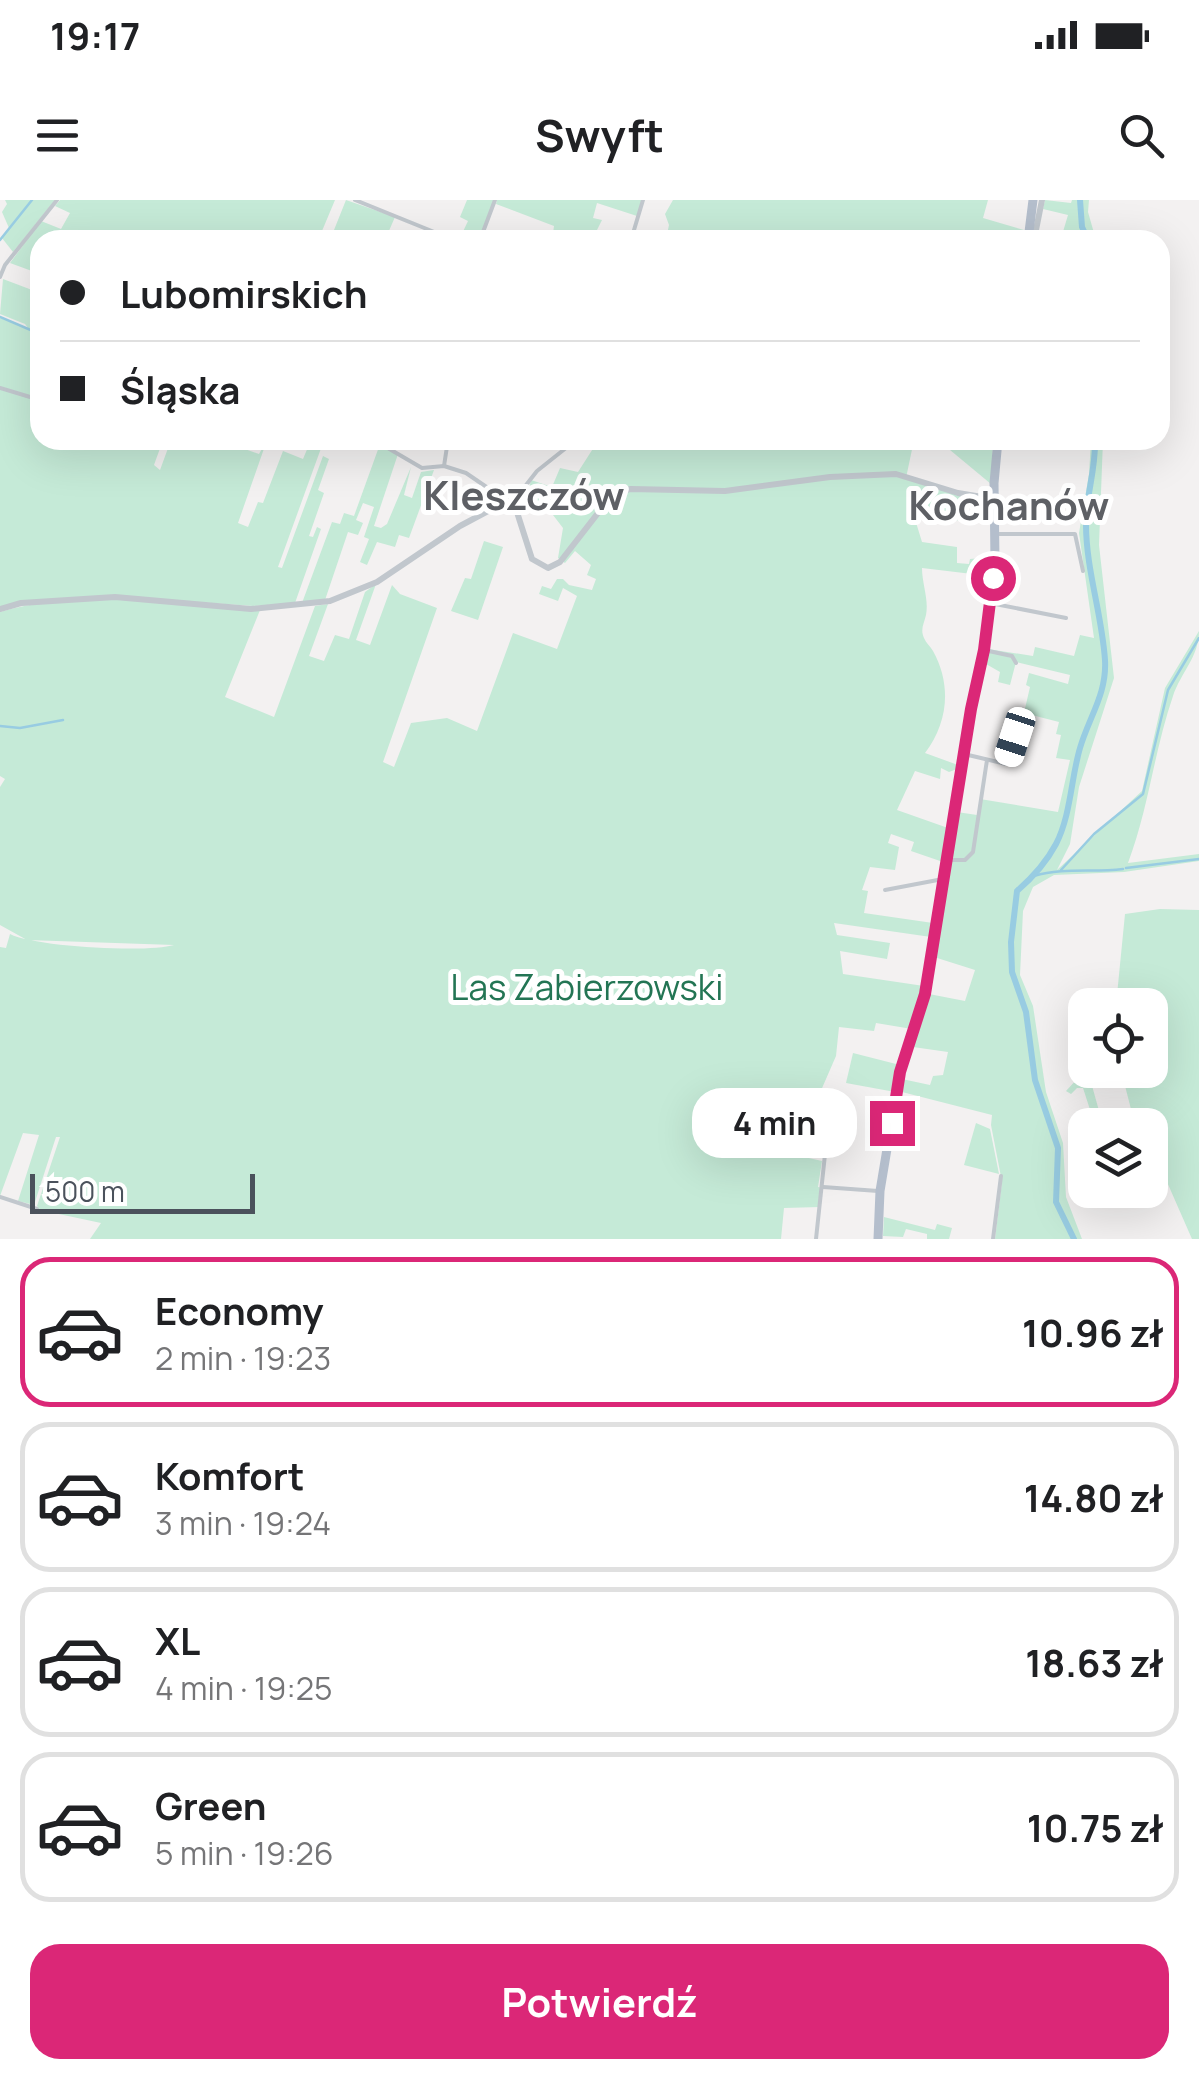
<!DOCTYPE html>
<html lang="pl">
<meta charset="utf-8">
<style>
:root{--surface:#fff;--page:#f6f6f6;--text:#202124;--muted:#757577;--line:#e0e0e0;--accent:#db2777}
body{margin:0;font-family:Manrope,sans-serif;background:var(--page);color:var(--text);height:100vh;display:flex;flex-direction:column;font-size:38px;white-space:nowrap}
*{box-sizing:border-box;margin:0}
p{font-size:32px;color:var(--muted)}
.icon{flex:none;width:55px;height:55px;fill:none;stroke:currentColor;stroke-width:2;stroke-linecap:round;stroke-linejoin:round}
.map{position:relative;height:1039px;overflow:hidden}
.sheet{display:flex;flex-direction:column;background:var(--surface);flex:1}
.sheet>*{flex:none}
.hud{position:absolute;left:30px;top:30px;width:1140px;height:220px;border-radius:30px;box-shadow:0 10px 40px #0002;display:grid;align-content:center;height:220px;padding:0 30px;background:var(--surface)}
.tools{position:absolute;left:1068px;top:788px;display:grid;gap:20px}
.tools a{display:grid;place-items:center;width:100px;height:100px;border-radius:20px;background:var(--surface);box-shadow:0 10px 40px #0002;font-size:50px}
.scale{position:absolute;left:30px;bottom:25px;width:225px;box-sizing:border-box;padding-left:10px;border:5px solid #4b525c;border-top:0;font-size:28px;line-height:35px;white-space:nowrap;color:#4b525c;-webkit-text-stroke:8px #fff;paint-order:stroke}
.end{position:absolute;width:45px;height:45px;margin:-22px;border:12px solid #db2777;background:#fff;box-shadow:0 0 0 5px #fff}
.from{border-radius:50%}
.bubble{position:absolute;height:70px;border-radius:30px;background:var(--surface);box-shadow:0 10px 40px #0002;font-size:32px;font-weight:700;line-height:70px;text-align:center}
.car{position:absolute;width:30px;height:60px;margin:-30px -15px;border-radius:12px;box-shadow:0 0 8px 2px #0007;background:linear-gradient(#fff 24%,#345 0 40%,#fff 0 76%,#345 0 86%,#fff 0)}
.hud b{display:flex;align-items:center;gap:35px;height:95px;font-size:38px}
.hud b+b{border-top:2px solid var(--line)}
.hud i{width:25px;height:25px;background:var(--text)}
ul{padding:18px 0 0;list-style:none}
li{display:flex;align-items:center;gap:30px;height:150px;margin:0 20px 15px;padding:0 10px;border:5px solid var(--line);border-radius:30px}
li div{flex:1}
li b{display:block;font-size:38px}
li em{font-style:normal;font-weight:700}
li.active{border-color:var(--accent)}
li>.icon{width:90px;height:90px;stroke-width:1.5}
.action{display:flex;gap:20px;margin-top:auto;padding:20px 30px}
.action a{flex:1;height:115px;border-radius:30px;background:var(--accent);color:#fff;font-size:40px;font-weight:700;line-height:115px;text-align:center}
.status{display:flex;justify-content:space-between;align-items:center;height:70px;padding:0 50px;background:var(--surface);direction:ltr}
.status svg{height:28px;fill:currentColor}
header{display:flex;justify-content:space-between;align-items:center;height:130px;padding:0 30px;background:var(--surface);font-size:45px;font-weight:700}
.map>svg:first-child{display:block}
</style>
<div class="status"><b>19:17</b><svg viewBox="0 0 49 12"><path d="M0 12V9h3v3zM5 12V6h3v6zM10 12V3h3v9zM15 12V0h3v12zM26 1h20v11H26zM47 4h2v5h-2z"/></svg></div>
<header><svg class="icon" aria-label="menu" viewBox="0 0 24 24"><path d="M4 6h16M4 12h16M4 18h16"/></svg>Swyft<svg class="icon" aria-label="search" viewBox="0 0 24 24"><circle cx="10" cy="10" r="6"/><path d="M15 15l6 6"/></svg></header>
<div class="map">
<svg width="1199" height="1039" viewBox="0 0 1199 1039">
<rect width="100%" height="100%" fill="#f3f1f1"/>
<g fill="#c5ead7">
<polygon points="5,0 55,0 13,52 2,38 9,28 2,12 7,4"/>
<polygon points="60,0 335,0 322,31 332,35 346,0 395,17 385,40 40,40 40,74 10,63 41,21 61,29 70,13 55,6"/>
<polygon points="467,0 494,0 479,40 459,40 468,21 460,17"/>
<polygon points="497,0 642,0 637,16 597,3 593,18 602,20 592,40 552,40 554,26 496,4"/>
<polygon points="673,0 988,0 983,18 1024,30 1024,40 669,40 666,39 669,25 665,14"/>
<polygon points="1045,0 1071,3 1072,0 1089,0 1088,12 1096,40 1062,35 1068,15 1043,9"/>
<polygon points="3,79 40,93 40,240 163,240 154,265 160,270 171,240 244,240 242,248 259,254 267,240 238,323 248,327 258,302 263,303 283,251 303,259 311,240 324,240 278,367 282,368 323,256 329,259 318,290 324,293 309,336 313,337 317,327 321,329 295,403 253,406 114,396 0,408 0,118 28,128 25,124 0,114"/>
<path d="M577 240H914L906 278 966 297 964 321 914 316 922 342 957 347V363L969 364 970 359 992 357 989 376 922 368C922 384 929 399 926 415 924 424 920 429 924 438 926 443 930 446 933 451 952 485 948 523 925 553L958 565 957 569 949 572 941 568 940 579 915 571 897 610 948 628 943 662 911 651 914 642 891 634 888 643 899 647 895 670 870 667 862 690 868 691 864 713 933 723 931 737 834 723 837 735 890 743 887 759 840 751 843 774 924 786 912 829 876 823 874 831 839 827 836 856 816 902 800 956 822 961 818 987 823 988 820 1007 784 1008 781 1039H90L101 1023 40 1010 37 1006 60 937H56L34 1005 18 1001 39 935 23 933 0 996V747L6 748 10 734C35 747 148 753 174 745L27 740 0 725V587L5 579 0 576V412C83 387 176 403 260 410L225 497 274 517 315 406 328 404 309 456 324 461 335 435 349 439 365 392 376 384 356 440 370 445 392 385 400 394 437 408 383 562 394 567 411 523 447 518 477 531 513 433 557 449 577 396 563 388 558 401 539 394 542 386 551 389 557 379H563L569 385 592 390 596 379 587 375 591 365 575 351 565 363 558 358 563 328 543 302 526 300 531 280 552 287 560 268 578 272 594 247 593 242 574 246Z"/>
<polygon points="938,240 987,240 993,245 991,284"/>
<path d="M1091 240H1103L1099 345 1114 478 1079 587 1070 644 1057 670 1142 591 1165 488 1199 431C1199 457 1181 472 1173 496 1154 551 1149 607 1128 663L1199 654V661L1124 672 1054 675 1033 687 1023 711 1020 775 1033 806 1046 892 1063 943 1066 997 1082 1039H995L1002 982 991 925 992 915 902 892 898 901 902 879 930 885 933 876 943 875 948 852 913 847 929 794 965 801 975 770 934 757 957 612 977 615 980 599 1058 612 1070 560 1056 558 1061 535 1056 534 1059 522 1024 513 1030 487 1026 485 1029 473 1068 484 1070 475 1016 462 1010 485 998 482 1000 472 986 464 988 449 1033 456 1035 447 1074 456 1080 435 1094 438 1079 333 1089 274Z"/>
<polygon points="380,244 398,254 374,326 381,328 387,324 411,267 404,295 412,298 421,272 434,270 409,338 399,335 395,347 377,342 367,365 360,362 369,339 364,337 374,307 363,303 356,320 363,323 358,335 348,332 325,400 302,403 332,322 340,324 344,313 354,316"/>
<polygon points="484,341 503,347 478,420 451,411 465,378 471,379"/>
<polygon points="1160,709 1199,710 1199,1039 1192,1039 1167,982 1150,961 1150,925 1135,925 1121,870 1150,870 1150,805 1116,805 1125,714"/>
<polygon points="853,853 900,865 895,892 846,883"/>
<polygon points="1078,865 1089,875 1103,925 1095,925 1083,888 1077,888 1071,894 1066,891 1078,878 1075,869"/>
<polygon points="976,923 990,929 999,974 964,965"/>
<polygon points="884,1017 935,1030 937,1024 952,1028 949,1039 927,1039 927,1034 906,1029 903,1037 883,1036"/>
</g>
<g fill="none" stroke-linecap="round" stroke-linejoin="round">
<g stroke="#98cce2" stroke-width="2.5">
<polyline points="0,40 32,0"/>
<polyline points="0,117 40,134"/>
<polyline points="0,526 20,528 63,520"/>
<polyline points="1126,668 1199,659"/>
<polyline points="1061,670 1094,634 1143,594 1168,490 1199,438"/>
<path d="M1034 676C1064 667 1093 673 1123 669"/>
</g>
<g stroke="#98cce2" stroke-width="6">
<polyline points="1080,0 1082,27 1088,40"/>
<path d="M1074 1039 1056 1002 1058 948 1035 880 1026 812 1012 772 1011 742 1017 691C1032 678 1047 661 1056 644 1071 615 1071 578 1080 548 1089 517 1107 494 1105 460 1102 414 1086 370 1086 324 1086 295 1096 269 1095 240"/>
</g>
<g stroke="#c1c7cd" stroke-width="4">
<polyline points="355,0 454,40"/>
<polyline points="480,40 495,0"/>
<polyline points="631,40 643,0"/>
<polyline points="0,77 5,65 57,0"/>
<polyline points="0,188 40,200"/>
<polyline points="374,240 422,268 444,266 466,273 507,301"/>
<polyline points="444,266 448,240"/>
<polyline points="512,303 537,271 576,240"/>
<polyline points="995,334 1075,334 1083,371"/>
<polyline points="990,403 1066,418"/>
<polyline points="984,450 1012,456 1016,463"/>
<polyline points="964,554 1006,564 1022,514"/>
<polyline points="950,660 965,660 973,652 987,560"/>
<polyline points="885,690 943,679"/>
<polyline points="823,987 878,991"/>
<polyline points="0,997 37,1009"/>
<polyline points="816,1039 826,945"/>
<polyline points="993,1039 1001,976"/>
</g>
<g stroke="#c1c7cd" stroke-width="6">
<polyline points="1034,40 1042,0"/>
<polyline points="0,409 21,403 115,397 251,409 330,401 377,382 460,326 507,301 515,306 532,359 548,368 560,362 612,295 630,289 725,291 830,277 896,274 958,293 994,299"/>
</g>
<g stroke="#b4becc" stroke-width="9">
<polyline points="1028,40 1033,0"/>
<polyline points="878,1039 880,991 899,877 925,794 971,509 985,445 995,361 994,283 998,240"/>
</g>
</g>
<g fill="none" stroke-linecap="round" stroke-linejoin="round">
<polyline stroke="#db2777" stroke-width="12" points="892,923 900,872 925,794 971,509 984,450 993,378"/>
</g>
<g text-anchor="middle" stroke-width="10" stroke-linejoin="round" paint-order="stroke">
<g font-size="35" fill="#237554" stroke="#fff">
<text x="587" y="800">Las Zabierzowski</text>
</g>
<g font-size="40" font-weight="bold" fill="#5e6065" stroke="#fff">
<text x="524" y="310">Kleszczów</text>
<text x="1009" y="320">Kochanów</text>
</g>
</g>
</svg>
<div class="tools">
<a><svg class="icon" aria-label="locate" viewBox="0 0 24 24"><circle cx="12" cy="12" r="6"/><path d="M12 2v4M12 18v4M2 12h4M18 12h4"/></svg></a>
<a><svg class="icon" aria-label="layers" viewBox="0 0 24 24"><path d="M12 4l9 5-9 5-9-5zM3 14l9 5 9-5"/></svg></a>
</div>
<div class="scale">500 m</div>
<i class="end from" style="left:993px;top:378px"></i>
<i class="end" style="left:892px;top:923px"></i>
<div class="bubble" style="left:692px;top:888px;width:165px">4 min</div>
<i class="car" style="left:1015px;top:537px;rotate:198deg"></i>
<div class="hud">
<b><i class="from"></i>Lubomirskich</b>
<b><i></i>Śląska</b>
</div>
</div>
<section class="sheet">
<ul>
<li class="active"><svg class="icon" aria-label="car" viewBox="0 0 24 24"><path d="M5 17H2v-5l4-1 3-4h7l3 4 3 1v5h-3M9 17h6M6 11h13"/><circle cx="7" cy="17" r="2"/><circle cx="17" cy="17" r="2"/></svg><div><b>Economy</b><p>2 min · 19:23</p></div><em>10.96 zł</em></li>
<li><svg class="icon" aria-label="car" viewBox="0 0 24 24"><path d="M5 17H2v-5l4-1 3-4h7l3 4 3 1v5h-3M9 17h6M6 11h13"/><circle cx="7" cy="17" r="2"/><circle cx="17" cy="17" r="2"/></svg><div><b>Komfort</b><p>3 min · 19:24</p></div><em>14.80 zł</em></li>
<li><svg class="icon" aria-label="car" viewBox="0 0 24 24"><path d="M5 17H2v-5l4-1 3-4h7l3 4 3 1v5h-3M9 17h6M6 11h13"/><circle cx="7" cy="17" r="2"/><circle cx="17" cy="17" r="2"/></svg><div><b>XL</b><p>4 min · 19:25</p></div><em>18.63 zł</em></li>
<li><svg class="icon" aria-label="car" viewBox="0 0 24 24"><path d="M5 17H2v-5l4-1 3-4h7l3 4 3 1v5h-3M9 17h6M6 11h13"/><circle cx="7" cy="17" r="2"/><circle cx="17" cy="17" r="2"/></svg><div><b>Green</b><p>5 min · 19:26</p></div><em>10.75 zł</em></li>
</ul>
<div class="action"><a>Potwierdź</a></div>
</section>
